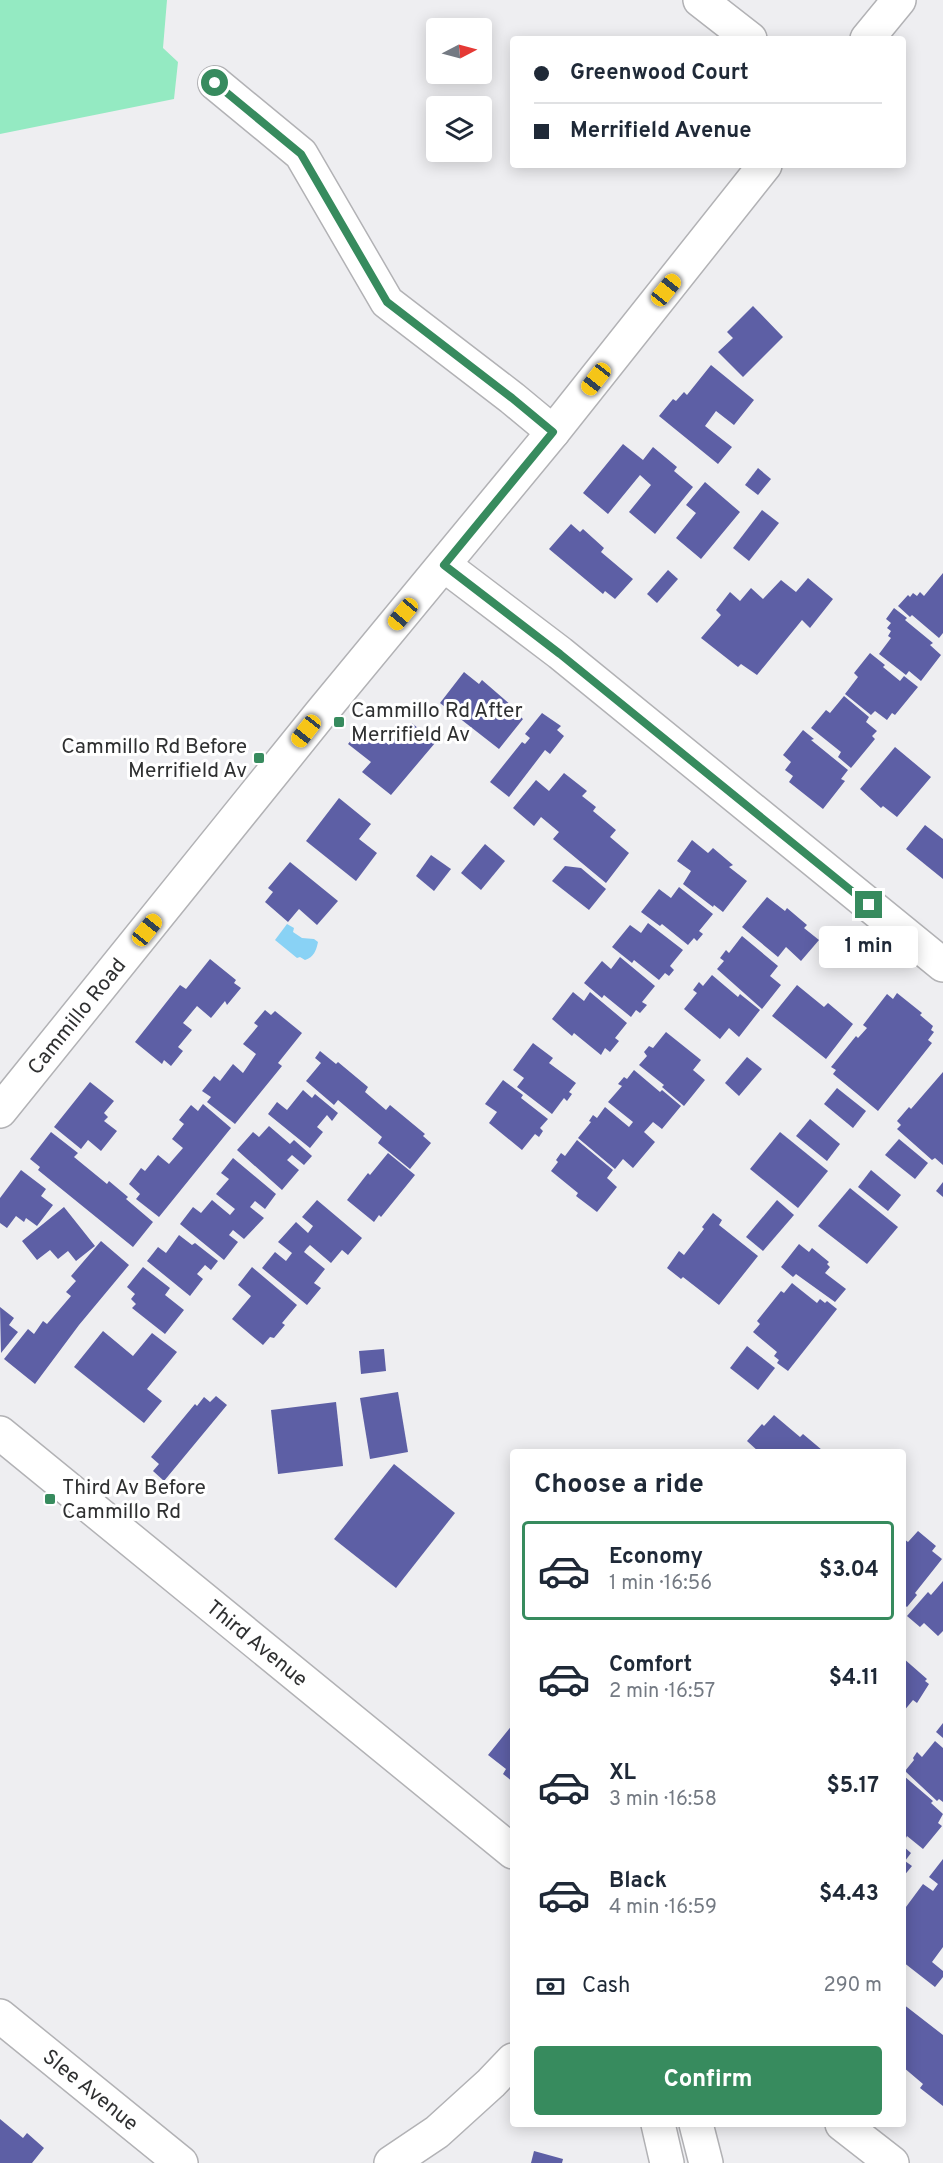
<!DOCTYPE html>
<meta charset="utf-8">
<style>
:root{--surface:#fff;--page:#f6f6f7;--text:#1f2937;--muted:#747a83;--line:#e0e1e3;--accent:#378b5e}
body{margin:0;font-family:Overpass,sans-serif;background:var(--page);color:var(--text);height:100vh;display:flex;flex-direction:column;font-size:22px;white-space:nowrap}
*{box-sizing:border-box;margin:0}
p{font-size:20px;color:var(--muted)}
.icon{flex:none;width:33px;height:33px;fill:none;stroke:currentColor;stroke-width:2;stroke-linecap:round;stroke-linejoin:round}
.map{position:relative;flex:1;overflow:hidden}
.drawer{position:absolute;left:510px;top:1449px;width:396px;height:678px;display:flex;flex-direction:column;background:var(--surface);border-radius:6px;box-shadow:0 3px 15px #0003}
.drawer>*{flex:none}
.banner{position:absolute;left:510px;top:36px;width:396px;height:132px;border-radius:6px;box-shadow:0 3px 15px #0003;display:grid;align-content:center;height:132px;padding:0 24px;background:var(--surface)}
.needle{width:39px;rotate:84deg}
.fabs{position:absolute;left:426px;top:18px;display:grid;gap:12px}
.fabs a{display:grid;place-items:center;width:66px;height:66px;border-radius:6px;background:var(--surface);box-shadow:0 3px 15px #0003;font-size:30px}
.end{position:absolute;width:27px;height:27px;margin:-14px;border:8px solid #378b5e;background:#fff;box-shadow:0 0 0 3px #fff}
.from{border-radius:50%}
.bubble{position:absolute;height:42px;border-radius:6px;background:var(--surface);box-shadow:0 3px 15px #0003;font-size:20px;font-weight:700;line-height:42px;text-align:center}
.car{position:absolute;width:18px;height:36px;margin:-18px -9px;border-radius:8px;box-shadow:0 0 4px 2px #0007;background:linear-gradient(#f5c518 24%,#345 0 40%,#f5c518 0 76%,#345 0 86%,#f5c518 0)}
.banner b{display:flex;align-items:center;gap:21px;height:57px;font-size:22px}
.banner b+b{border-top:2px solid var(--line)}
.banner i{width:15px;height:15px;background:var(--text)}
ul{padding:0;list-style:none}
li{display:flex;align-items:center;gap:18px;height:99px;margin:0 12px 9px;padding:0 12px;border:3px solid transparent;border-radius:6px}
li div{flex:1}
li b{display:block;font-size:22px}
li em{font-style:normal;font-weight:700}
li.current{border-color:var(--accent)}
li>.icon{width:54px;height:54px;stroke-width:1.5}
h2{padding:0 24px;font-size:27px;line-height:72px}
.pay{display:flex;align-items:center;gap:15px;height:66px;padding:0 24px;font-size:22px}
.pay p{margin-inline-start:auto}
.primary-button{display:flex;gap:12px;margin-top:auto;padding:12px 24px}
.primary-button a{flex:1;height:69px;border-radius:6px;background:var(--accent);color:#fff;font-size:24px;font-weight:700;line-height:69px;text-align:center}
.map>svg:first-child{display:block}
</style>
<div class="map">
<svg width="943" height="2163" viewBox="0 0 943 2163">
<rect width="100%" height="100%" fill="#eeeef1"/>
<polygon fill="#94eac2" points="0,0 167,0 163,48 178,62 174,99 0,134"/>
<path fill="#89d2f5" d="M287 924 294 928 293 932 302 938 314 939 318 942C316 951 314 957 305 960L300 957 297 958 275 940Z"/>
<g fill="#5d5fa5">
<polygon points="753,306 783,337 743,377 718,352 733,338 727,332"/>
<polygon points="711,365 754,400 734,425 716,411 705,426 732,447 718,464 659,416 673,399 676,401 684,392 687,395"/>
<polygon points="623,444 643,460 653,447 677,467 674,471 693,487 655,534 629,512 651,485 640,475 608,514 583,493"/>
<polygon points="758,468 771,479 758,495 745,485"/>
<polygon points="705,482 740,512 701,559 676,538 696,513 686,505"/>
<polygon points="762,510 779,523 749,561 733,548"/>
<polygon points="571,524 580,532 583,529 604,548 601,552 633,579 615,599 605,591 603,594 549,549"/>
<polygon points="668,570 678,579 657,603 647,594"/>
<polygon points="943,573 943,633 939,638 912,615 910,617 898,606 908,595 910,597 913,593 917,596 920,592 924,596"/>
<polygon points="808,578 833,599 810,628 802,620 757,675 741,664 738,667 701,638 721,615 716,610 730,592 740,601 751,588 763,599 781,580 796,592"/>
<polygon points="894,608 907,618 905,620 933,643 930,645 941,655 921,681 909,671 906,675 879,654 891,638 888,636 891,631 887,628 891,623 886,619"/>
<polygon points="870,653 885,665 883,667 900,681 904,676 918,687 895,715 892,713 887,720 875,711 871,715 845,694 858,677 854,673"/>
<polygon points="464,672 479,684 482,680 512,706 509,708 523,719 499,749 440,703"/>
<polygon points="844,696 869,717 866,722 877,731 872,736 875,739 851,768 838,757 841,752 811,728 826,710 830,713"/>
<polygon points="542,713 561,726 557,730 564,736 550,754 545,750 509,797 490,782 522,742 525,744 530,738 525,734"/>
<polygon points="412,723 435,743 391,795 362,772 371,762 348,744 364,725 389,745 400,732 403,735"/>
<polygon points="803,730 814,739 811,740 848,770 841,779 845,781 823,809 789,782 793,776 785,770 791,762 783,755"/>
<polygon points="895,747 931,777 897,817 883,806 881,808 860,789"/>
<polygon points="564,773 587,791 582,796 596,807 593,811 616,830 610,837 629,853 606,883 553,839 559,832 541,817 534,826 513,808 536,780 549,791"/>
<polygon points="339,798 371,824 359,839 377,853 356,881 306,841"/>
<polygon points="925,825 943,839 943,879 906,849"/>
<polygon points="692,840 708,853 713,848 733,865 729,867 747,881 723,912 714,905 713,907 683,884 691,871 677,861"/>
<polygon points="485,844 505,861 481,890 461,873"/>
<polygon points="431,855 451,869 434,891 416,876"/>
<polygon points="290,862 338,901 317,925 299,909 288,922 265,902 273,892 268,888"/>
<polygon points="565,866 581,868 606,889 589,910 552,881"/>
<polygon points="679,887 713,914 699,931 703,934 697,941 694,938 688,945 662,924 660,926 641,912 659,889 671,898"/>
<polygon points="767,897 785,911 787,908 807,925 804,928 819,940 801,961 786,947 778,957 742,927"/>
<polygon points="648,923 683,950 670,966 674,970 669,976 665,973 659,980 634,960 632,963 612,947 630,925 641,933"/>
<polygon points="742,936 778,966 770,976 781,985 762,1009 717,969 724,961 720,958 726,950 729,953"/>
<polygon points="620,957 655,986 642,1002 647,1005 640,1013 636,1010 631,1017 604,995 602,998 584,983 602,961 611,969"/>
<polygon points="210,959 236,980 234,983 241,988 227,1005 225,1001 211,1018 197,1006 183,1023 192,1030 178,1047 183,1051 171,1066 164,1060 162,1064 135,1042 180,985 186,989"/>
<polygon points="712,975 738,997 740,994 760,1010 739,1037 729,1028 720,1039 684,1009 697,993 693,990 699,982 703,986"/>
<polygon points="797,985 824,1007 828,1003 853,1024 826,1059 772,1016"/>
<polygon points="573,992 584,1001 590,992 627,1023 615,1038 619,1041 610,1052 605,1048 601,1055 574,1033 572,1036 552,1019"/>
<polygon points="897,993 922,1013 920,1015 933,1026 931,1030 934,1032 928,1040 932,1043 878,1111 833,1074 836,1070 831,1067 856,1036 858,1038 867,1028 863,1025 887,994 893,999"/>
<polygon points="265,1010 271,1015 275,1011 302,1033 278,1063 282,1066 235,1124 207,1102 211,1097 202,1091 214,1076 220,1081 233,1064 243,1073 256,1054 243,1044 258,1026 254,1023"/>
<polygon points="666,1032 701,1060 693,1070 705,1080 684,1106 662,1087 664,1085 639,1065 647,1056 644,1052 649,1046 653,1048"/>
<polygon points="533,1043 553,1058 549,1063 576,1083 569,1092 572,1094 567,1101 564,1098 552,1114 517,1087 524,1078 513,1070"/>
<polygon points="320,1051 336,1064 338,1062 368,1087 365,1092 386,1110 390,1105 425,1134 423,1136 431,1143 410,1169 378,1143 382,1137 338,1100 334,1105 306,1081 321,1063 315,1058"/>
<polygon points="747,1057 762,1069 739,1096 725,1083"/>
<polygon points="634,1070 660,1092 662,1090 681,1106 662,1129 653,1122 644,1132 655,1142 633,1168 623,1159 615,1169 578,1138 591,1122 589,1121 593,1115 597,1118 605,1107 629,1127 633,1122 608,1102 622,1086 618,1084 624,1077 627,1079"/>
<polygon points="943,1072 943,1165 935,1158 932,1160 897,1129 901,1125 897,1121 909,1107 911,1109"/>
<polygon points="503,1080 523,1095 521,1098 548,1119 540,1128 543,1131 539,1137 535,1134 522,1150 489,1123 497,1112 485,1104"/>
<polygon points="90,1082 114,1101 104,1113 108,1117 104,1121 117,1131 101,1151 88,1140 81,1149 54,1127"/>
<polygon points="837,1088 866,1111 853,1128 824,1104"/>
<polygon points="303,1090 312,1098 315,1094 338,1113 332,1121 327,1115 317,1127 323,1132 310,1148 268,1114 277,1102 287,1110"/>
<polygon points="203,1104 231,1128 159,1217 136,1199 140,1194 129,1184 141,1168 145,1171 158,1155 169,1164 183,1148 172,1139 184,1124 179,1120 191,1105 198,1111"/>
<polygon points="810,1119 840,1144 827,1161 796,1136"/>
<polygon points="269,1126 290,1144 294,1140 312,1156 304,1165 292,1155 287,1160 299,1170 282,1190 237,1150 253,1132 259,1137"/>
<polygon points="51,1132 78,1153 74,1157 107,1184 109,1181 128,1197 126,1199 153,1222 133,1247 38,1170 40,1167 30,1159"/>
<polygon points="780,1132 828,1171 798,1208 750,1169"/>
<polygon points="899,1139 928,1163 915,1179 885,1155"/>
<polygon points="577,1140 613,1170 607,1178 617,1187 597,1212 576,1196 578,1193 551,1171 558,1162 556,1160 561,1153 565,1156"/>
<polygon points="388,1153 415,1175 381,1217 379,1215 374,1222 347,1200 368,1173 370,1175"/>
<polygon points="233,1158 276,1194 265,1209 255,1201 250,1207 264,1218 244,1239 233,1230 229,1235 238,1242 224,1260 180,1224 193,1207 201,1213 212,1200 230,1215 235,1209 216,1194 229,1179 221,1173"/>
<polygon points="21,1170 46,1189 41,1196 53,1205 37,1226 26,1218 24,1222 16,1216 7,1228 0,1223 0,1198"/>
<polygon points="871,1170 901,1195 888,1211 858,1187"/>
<polygon points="943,1182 943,1197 936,1191"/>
<polygon points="850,1188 898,1227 867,1264 818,1226"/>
<polygon points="317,1200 362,1238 348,1255 342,1250 331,1263 310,1245 307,1248 304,1252 325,1269 314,1283 321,1288 307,1305 262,1268 275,1252 286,1261 292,1253 278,1242 296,1222 308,1233 313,1226 302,1217"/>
<polygon points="777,1200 794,1215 763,1251 746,1237"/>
<polygon points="64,1207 95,1246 76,1261 68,1251 58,1259 50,1250 37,1260 22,1241"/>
<polygon points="713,1213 722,1220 719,1225 758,1256 719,1305 683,1277 681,1279 667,1268 679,1251 684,1255 704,1229 702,1227"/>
<polygon points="179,1235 192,1245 195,1243 218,1261 211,1270 205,1265 197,1274 203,1279 190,1296 147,1261 158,1247 166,1253"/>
<polygon points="101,1241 129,1265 79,1325 35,1384 4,1359 28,1329 34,1334 43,1321 47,1324 71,1296 66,1292 76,1281 71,1276"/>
<polygon points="799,1244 809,1252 812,1248 829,1262 827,1264 830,1267 825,1273 846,1289 835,1302 796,1274 793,1277 781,1267"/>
<polygon points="143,1267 170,1288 165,1295 184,1310 165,1334 132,1308 136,1304 131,1299 135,1294 127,1287"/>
<polygon points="252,1267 297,1305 282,1323 285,1325 274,1338 270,1337 263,1345 232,1319 251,1296 238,1285"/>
<polygon points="792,1283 817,1303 820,1299 825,1303 827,1301 837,1309 788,1371 777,1363 779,1360 774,1356 777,1352 753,1332 760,1324 757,1321 781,1291 784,1293"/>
<polygon points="0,1307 14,1318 9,1325 18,1332 1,1353"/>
<polygon points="103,1331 133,1356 152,1333 177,1352 147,1389 162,1401 144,1423 74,1367"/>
<polygon points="747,1346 775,1368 758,1390 730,1368"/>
<polygon points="384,1349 386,1371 361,1374 359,1351"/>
<polygon points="398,1392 408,1452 370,1459 360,1398"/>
<polygon points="216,1396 227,1405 164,1481 153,1471 159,1464 151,1457 195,1404 197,1406 204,1397 210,1402"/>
<polygon points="336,1402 343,1466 278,1474 271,1410"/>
<polygon points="774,1415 800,1437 803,1434 822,1450 820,1452 759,1452 747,1441 762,1424 764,1426"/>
<polygon points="394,1464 455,1513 396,1588 334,1539"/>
<polygon points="918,1531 936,1546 932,1551 942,1559 915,1593 917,1595 907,1607 903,1604 903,1540 904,1539 908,1542"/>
<polygon points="943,1581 943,1631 938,1636 924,1623 920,1627 907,1616 928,1592 931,1595"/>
<polygon points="903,1658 927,1679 925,1681 929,1684 917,1703 913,1700 903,1712"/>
<polygon points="943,1723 943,1738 936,1732"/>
<polygon points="513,1724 513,1782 503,1774 506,1769 488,1755"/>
<polygon points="935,1741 943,1748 943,1802 939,1799 937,1801 905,1771 914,1760 913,1758 917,1752 922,1757"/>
<polygon points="904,1776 933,1801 931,1803 943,1814 938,1823 942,1826 923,1849 907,1836 906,1838 903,1835"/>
<polygon points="903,1846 911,1853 905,1861 912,1866 903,1877"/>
<polygon points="943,1859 943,1947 932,1962 943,1971 943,1977 935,1987 903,1962 903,1911 923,1884 933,1891 938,1884 929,1877"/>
<polygon points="903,2004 943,2035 943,2106 920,2088 923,2084 903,2067"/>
<polygon points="0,2119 23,2138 27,2133 44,2148 32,2163 0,2163"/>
<polygon points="534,2151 563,2159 562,2163 531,2163"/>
</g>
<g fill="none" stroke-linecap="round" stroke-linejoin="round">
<defs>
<g id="minor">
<polyline points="700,0 750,39"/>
<polyline points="215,83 301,154 387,302 512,398 553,432"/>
<polyline points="444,565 560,653 943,965"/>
<path id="s1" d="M0 2016 181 2163"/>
<polyline points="842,2124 892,2163"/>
<polyline points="391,2163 437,2132 491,2083 513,2060"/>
</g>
<g id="major">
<polyline points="867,39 899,0"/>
<path id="s2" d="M0 1111 321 713 553 432 765 165"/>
<path id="s3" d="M0 1433 513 1852"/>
<polyline points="658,2124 667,2163"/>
<polyline points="696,2124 706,2163"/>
</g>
</defs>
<use href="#minor" stroke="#b2b2b5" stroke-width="36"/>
<use href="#major" stroke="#b2b2b5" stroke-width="36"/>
<use href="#minor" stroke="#fff" stroke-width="33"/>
<use href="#major" stroke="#fff" stroke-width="33"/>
</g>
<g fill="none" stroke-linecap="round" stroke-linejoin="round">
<polyline stroke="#378b5e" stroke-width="8" points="215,83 301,154 387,302 512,398 553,432 444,565 560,654 869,905"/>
</g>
<g fill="#378b5e" stroke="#fff" stroke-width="2">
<rect x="333" y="716" width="12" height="12" rx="3"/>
<rect x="253" y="752" width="12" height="12" rx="3"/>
<rect x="44" y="1493" width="12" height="12" rx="3"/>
</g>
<g text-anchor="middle" stroke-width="6" stroke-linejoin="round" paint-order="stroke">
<g font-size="21" fill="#2f3031" stroke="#fff" text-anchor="start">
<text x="351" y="717">Cammillo Rd After<tspan x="351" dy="24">Merrifield Av</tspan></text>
<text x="247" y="753" text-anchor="end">Cammillo Rd Before<tspan x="247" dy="24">Merrifield Av</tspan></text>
<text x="62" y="1494">Third Av Before<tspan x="62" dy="24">Cammillo Rd</tspan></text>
</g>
<g font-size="21" fill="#2f3031" stroke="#fff">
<text dy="7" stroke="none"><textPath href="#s2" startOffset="122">Cammillo Road</textPath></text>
<text dy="7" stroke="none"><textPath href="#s3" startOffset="332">Third Avenue</textPath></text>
<text dy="7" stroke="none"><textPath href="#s1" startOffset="117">Slee Avenue</textPath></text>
</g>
</g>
</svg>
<div class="fabs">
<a><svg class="needle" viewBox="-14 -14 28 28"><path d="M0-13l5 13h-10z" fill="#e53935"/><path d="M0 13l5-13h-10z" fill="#747a83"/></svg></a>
<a><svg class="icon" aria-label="layers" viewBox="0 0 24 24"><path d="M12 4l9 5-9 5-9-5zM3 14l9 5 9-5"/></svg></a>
</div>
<i class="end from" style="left:215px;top:83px"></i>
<i class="end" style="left:869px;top:905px"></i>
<div class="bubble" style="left:819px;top:926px;width:99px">1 min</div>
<i class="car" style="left:666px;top:290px;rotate:39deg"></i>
<i class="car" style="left:596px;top:379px;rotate:218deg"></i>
<i class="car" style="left:403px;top:614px;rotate:220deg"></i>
<i class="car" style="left:306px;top:731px;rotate:218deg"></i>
<i class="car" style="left:147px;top:930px;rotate:39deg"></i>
<div class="banner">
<b><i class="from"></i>Greenwood Court</b>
<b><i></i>Merrifield Avenue</b>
</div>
<section class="drawer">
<h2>Choose a ride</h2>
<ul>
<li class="current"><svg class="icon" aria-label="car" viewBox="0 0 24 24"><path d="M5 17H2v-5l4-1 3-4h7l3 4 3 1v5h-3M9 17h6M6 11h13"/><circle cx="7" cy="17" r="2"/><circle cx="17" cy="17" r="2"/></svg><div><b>Economy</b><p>1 min · 16:56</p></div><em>$3.04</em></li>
<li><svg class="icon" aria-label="car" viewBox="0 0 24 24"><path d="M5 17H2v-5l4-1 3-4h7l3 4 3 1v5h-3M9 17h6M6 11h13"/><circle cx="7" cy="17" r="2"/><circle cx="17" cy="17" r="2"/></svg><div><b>Comfort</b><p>2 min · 16:57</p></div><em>$4.11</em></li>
<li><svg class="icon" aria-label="car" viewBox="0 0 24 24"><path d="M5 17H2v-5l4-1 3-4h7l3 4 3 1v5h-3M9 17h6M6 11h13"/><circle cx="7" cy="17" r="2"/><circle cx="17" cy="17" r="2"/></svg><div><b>XL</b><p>3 min · 16:58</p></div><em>$5.17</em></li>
<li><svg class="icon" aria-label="car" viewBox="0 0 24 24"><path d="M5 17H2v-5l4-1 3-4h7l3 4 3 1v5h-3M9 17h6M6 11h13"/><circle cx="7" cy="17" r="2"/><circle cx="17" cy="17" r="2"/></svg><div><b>Black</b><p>4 min · 16:59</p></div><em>$4.43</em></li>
</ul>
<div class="pay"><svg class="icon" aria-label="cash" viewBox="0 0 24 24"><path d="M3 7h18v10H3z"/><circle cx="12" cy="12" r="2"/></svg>Cash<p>290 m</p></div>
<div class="primary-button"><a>Confirm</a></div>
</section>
</div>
